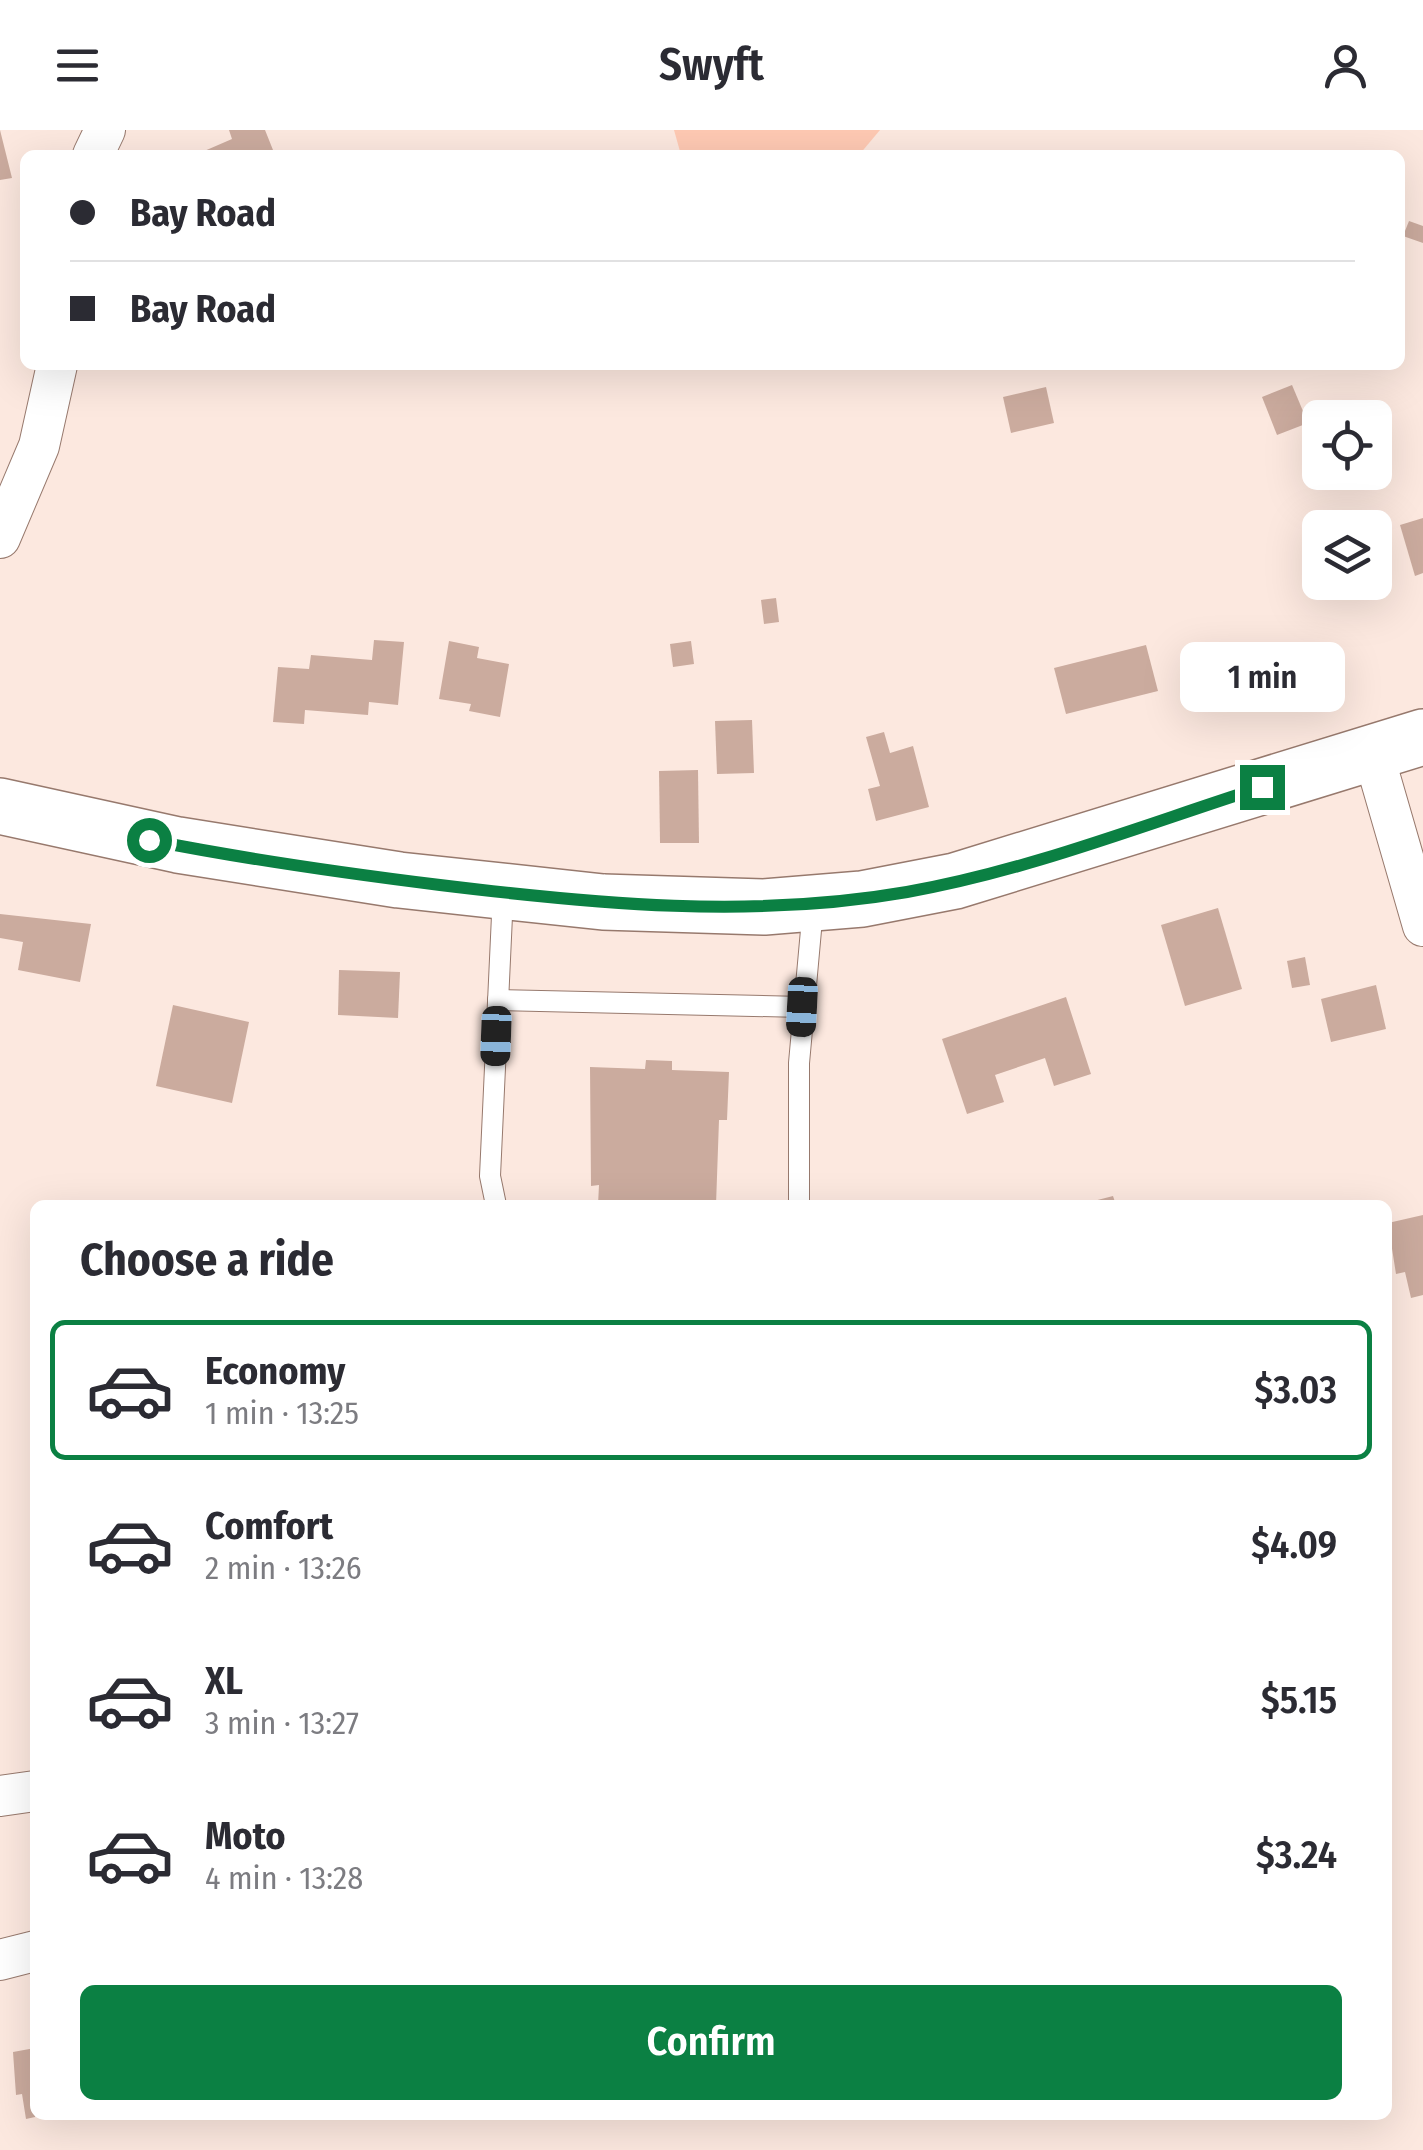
<!DOCTYPE html>
<meta charset="utf-8">
<style>
:root{--surface:#fff;--page:#f2f2f3;--text:#2b2b33;--muted:#7c7c81;--line:#e1e1e2;--accent:#0b8043}
body{margin:0;font-family:"Fira Sans Condensed",sans-serif;background:var(--page);color:var(--text);height:100vh;display:flex;flex-direction:column;font-size:38px;white-space:nowrap}
*{box-sizing:border-box;margin:0}
p{font-size:32px;color:var(--muted)}
.icon{flex:none;width:55px;height:55px;fill:none;stroke:currentColor;stroke-width:2;stroke-linecap:round;stroke-linejoin:round}
.map{position:relative;flex:1;overflow:hidden}
.panel{position:absolute;left:30px;top:1070px;width:1362px;height:920px;display:flex;flex-direction:column;background:var(--surface);border-radius:15px;box-shadow:0 10px 40px #0002}
.panel>*{flex:none}
.banner{position:absolute;left:20px;top:20px;width:1385px;height:220px;border-radius:15px;box-shadow:0 10px 40px #0002;display:grid;align-content:center;height:220px;padding:0 50px;background:var(--surface)}
.buttons{position:absolute;left:1302px;top:270px;display:grid;gap:20px}
.buttons a{display:grid;place-items:center;width:90px;height:90px;border-radius:15px;background:var(--surface);box-shadow:0 10px 40px #0002;font-size:50px}
.end{position:absolute;width:45px;height:45px;margin:-22px;border:12px solid #0b8043;background:#fff;box-shadow:0 0 0 5px #fff}
.from{border-radius:50%}
.bubble{position:absolute;height:70px;border-radius:15px;background:var(--surface);box-shadow:0 10px 40px #0002;font-size:32px;font-weight:600;line-height:70px;text-align:center}
.car{position:absolute;width:30px;height:60px;margin:-30px -15px;border-radius:12px;box-shadow:0 0 8px 2px #0007;background:linear-gradient(#222 24%,#8ab4d8 0 40%,#222 0 76%,#8ab4d8 0 86%,#222 0)}
.banner b{display:flex;align-items:center;gap:35px;height:95px;font-size:38px}
.banner b+b{border-top:2px solid var(--line)}
.banner i{width:25px;height:25px;background:var(--text)}
ul{padding:0;list-style:none}
li{display:flex;align-items:center;gap:30px;height:140px;margin:0 20px 15px;padding:0 30px;border:5px solid transparent;border-radius:15px}
li div{flex:1}
li b{display:block;font-size:38px}
li em{font-style:normal;font-weight:600}
li.on{border-color:var(--accent)}
li>.icon{width:90px;height:90px;stroke-width:1.5}
h2{padding:0 50px;font-size:45px;line-height:120px}
.cta{display:flex;gap:20px;margin-top:auto;padding:20px 50px}
.cta a{flex:1;height:115px;border-radius:15px;background:var(--accent);color:#fff;font-size:40px;font-weight:600;line-height:115px;text-align:center}
header{display:flex;justify-content:space-between;align-items:center;height:130px;padding:0 50px;background:var(--surface);font-size:45px;font-weight:600}
.map>svg:first-child{display:block}
</style>
<header><svg class="icon" aria-label="menu" viewBox="0 0 24 24"><path d="M4 6h16M4 12h16M4 18h16"/></svg>Swyft<svg class="icon" aria-label="person" viewBox="0 0 24 24"><circle cx="12" cy="8" r="4"/><path d="M4 21q1-7 8-7t8 7"/></svg></header>
<div class="map">
<svg width="1423" height="2020" viewBox="0 0 1423 2020">
<rect width="100%" height="100%" fill="#fce8df"/>
<polygon fill="#fec9b3" points="674,0 880,0 859,25 681,25"/>
<g fill="#cbab9e">
<polygon points="0,0 12,48 0,50"/>
<polygon points="229,0 265,0 273,20 261,25 195,25 232,9"/>
<polygon points="1409,91 1423,96 1423,113 1403,106"/>
<polygon points="1292,255 1308,293 1277,305 1262,267"/>
<polygon points="1046,257 1054,293 1011,303 1003,267"/>
<polygon points="1423,388 1423,443 1415,446 1400,395"/>
<polygon points="776,468 779,492 764,494 761,470"/>
<polygon points="374,510 404,512 398,575 369,572 368,585 305,580 304,594 273,592 278,537 309,539 311,525 372,530"/>
<polygon points="449,511 479,517 477,528 509,534 500,587 469,581 471,574 439,569"/>
<polygon points="691,511 694,534 673,537 670,514"/>
<polygon points="1146,515 1158,561 1066,584 1054,538"/>
<polygon points="752,590 754,643 717,644 715,591"/>
<polygon points="884,602 890,623 913,616 929,677 876,691 868,659 880,656 866,607"/>
<polygon points="698,640 699,713 660,713 659,641"/>
<polygon points="1218,778 1242,859 1185,876 1161,795"/>
<polygon points="0,784 91,794 80,852 18,840 23,812 0,808"/>
<polygon points="1305,827 1310,855 1292,858 1287,831"/>
<polygon points="339,840 400,842 398,888 338,885"/>
<polygon points="1376,855 1386,899 1331,912 1321,869"/>
<polygon points="1066,867 1091,944 1054,956 1045,928 995,945 1004,972 967,984 942,909"/>
<polygon points="173,875 249,892 232,973 156,956"/>
<polygon points="646,930 672,931 672,940 729,942 727,990 719,990 716,1075 598,1075 599,1055 591,1056 590,937 645,939"/>
<polygon points="1113,1066 1116,1075 1082,1075 1082,1074"/>
<polygon points="1423,1085 1423,1165 1411,1168 1405,1142 1396,1144 1388,1093"/>
<polygon points="35,1918 35,1987 26,1989 22,1964 16,1965 13,1922"/>
</g>
<g fill="none" stroke-linecap="round" stroke-linejoin="round">
<defs>
<g id="lane">
<polyline points="498,870 802,877"/>
<polyline points="496,1075 490,1046 503,764"/>
<polyline points="799,1075 799,933 813,778"/>
</g>
<g id="street">
<polyline points="93,25 105,0"/>
<polyline points="0,408 39,316 57,235"/>
<polyline points="1373,623 1423,796"/>
<polyline points="0,1666 35,1661"/>
<polyline points="0,1830 35,1821"/>
</g>
<polyline id="secondary" points="0,676 178,715 399,750 603,772 764,777 862,769 955,751 1423,607"/>
</defs>
<use href="#lane" stroke="#97796d" stroke-width="22"/>
<use href="#street" stroke="#97796d" stroke-width="42"/>
<use href="#secondary" stroke="#97796d" stroke-width="58"/>
<use href="#lane" stroke="#fff" stroke-width="20"/>
<use href="#street" stroke="#fff" stroke-width="40"/>
<use href="#secondary" stroke="#fff" stroke-width="55"/>
</g>
<g fill="none" stroke-linecap="round" stroke-linejoin="round">
<path stroke="#0b8043" stroke-width="12" d="M149 710C245 729 343 743 440 755 595 774 753 789 907 762 1027 741 1146 694 1262 657"/>
</g>
</svg>
<div class="buttons">
<a><svg class="icon" aria-label="locate" viewBox="0 0 24 24"><circle cx="12" cy="12" r="6"/><path d="M12 2v4M12 18v4M2 12h4M18 12h4"/></svg></a>
<a><svg class="icon" aria-label="layers" viewBox="0 0 24 24"><path d="M12 4l9 5-9 5-9-5zM3 14l9 5 9-5"/></svg></a>
</div>
<i class="end from" style="left:149px;top:710px"></i>
<i class="end" style="left:1262px;top:657px"></i>
<div class="bubble" style="left:1180px;top:512px;width:165px">1 min</div>
<i class="car" style="left:802px;top:877px;rotate:183deg"></i>
<i class="car" style="left:496px;top:906px;rotate:182deg"></i>
<div class="banner">
<b><i class="from"></i>Bay Road</b>
<b><i></i>Bay Road</b>
</div>
<section class="panel">
<h2>Choose a ride</h2>
<ul>
<li class="on"><svg class="icon" aria-label="car" viewBox="0 0 24 24"><path d="M5 17H2v-5l4-1 3-4h7l3 4 3 1v5h-3M9 17h6M6 11h13"/><circle cx="7" cy="17" r="2"/><circle cx="17" cy="17" r="2"/></svg><div><b>Economy</b><p>1 min · 13:25</p></div><em>$3.03</em></li>
<li><svg class="icon" aria-label="car" viewBox="0 0 24 24"><path d="M5 17H2v-5l4-1 3-4h7l3 4 3 1v5h-3M9 17h6M6 11h13"/><circle cx="7" cy="17" r="2"/><circle cx="17" cy="17" r="2"/></svg><div><b>Comfort</b><p>2 min · 13:26</p></div><em>$4.09</em></li>
<li><svg class="icon" aria-label="car" viewBox="0 0 24 24"><path d="M5 17H2v-5l4-1 3-4h7l3 4 3 1v5h-3M9 17h6M6 11h13"/><circle cx="7" cy="17" r="2"/><circle cx="17" cy="17" r="2"/></svg><div><b>XL</b><p>3 min · 13:27</p></div><em>$5.15</em></li>
<li><svg class="icon" aria-label="car" viewBox="0 0 24 24"><path d="M5 17H2v-5l4-1 3-4h7l3 4 3 1v5h-3M9 17h6M6 11h13"/><circle cx="7" cy="17" r="2"/><circle cx="17" cy="17" r="2"/></svg><div><b>Moto</b><p>4 min · 13:28</p></div><em>$3.24</em></li>
</ul>
<div class="cta"><a>Confirm</a></div>
</section>
</div>
